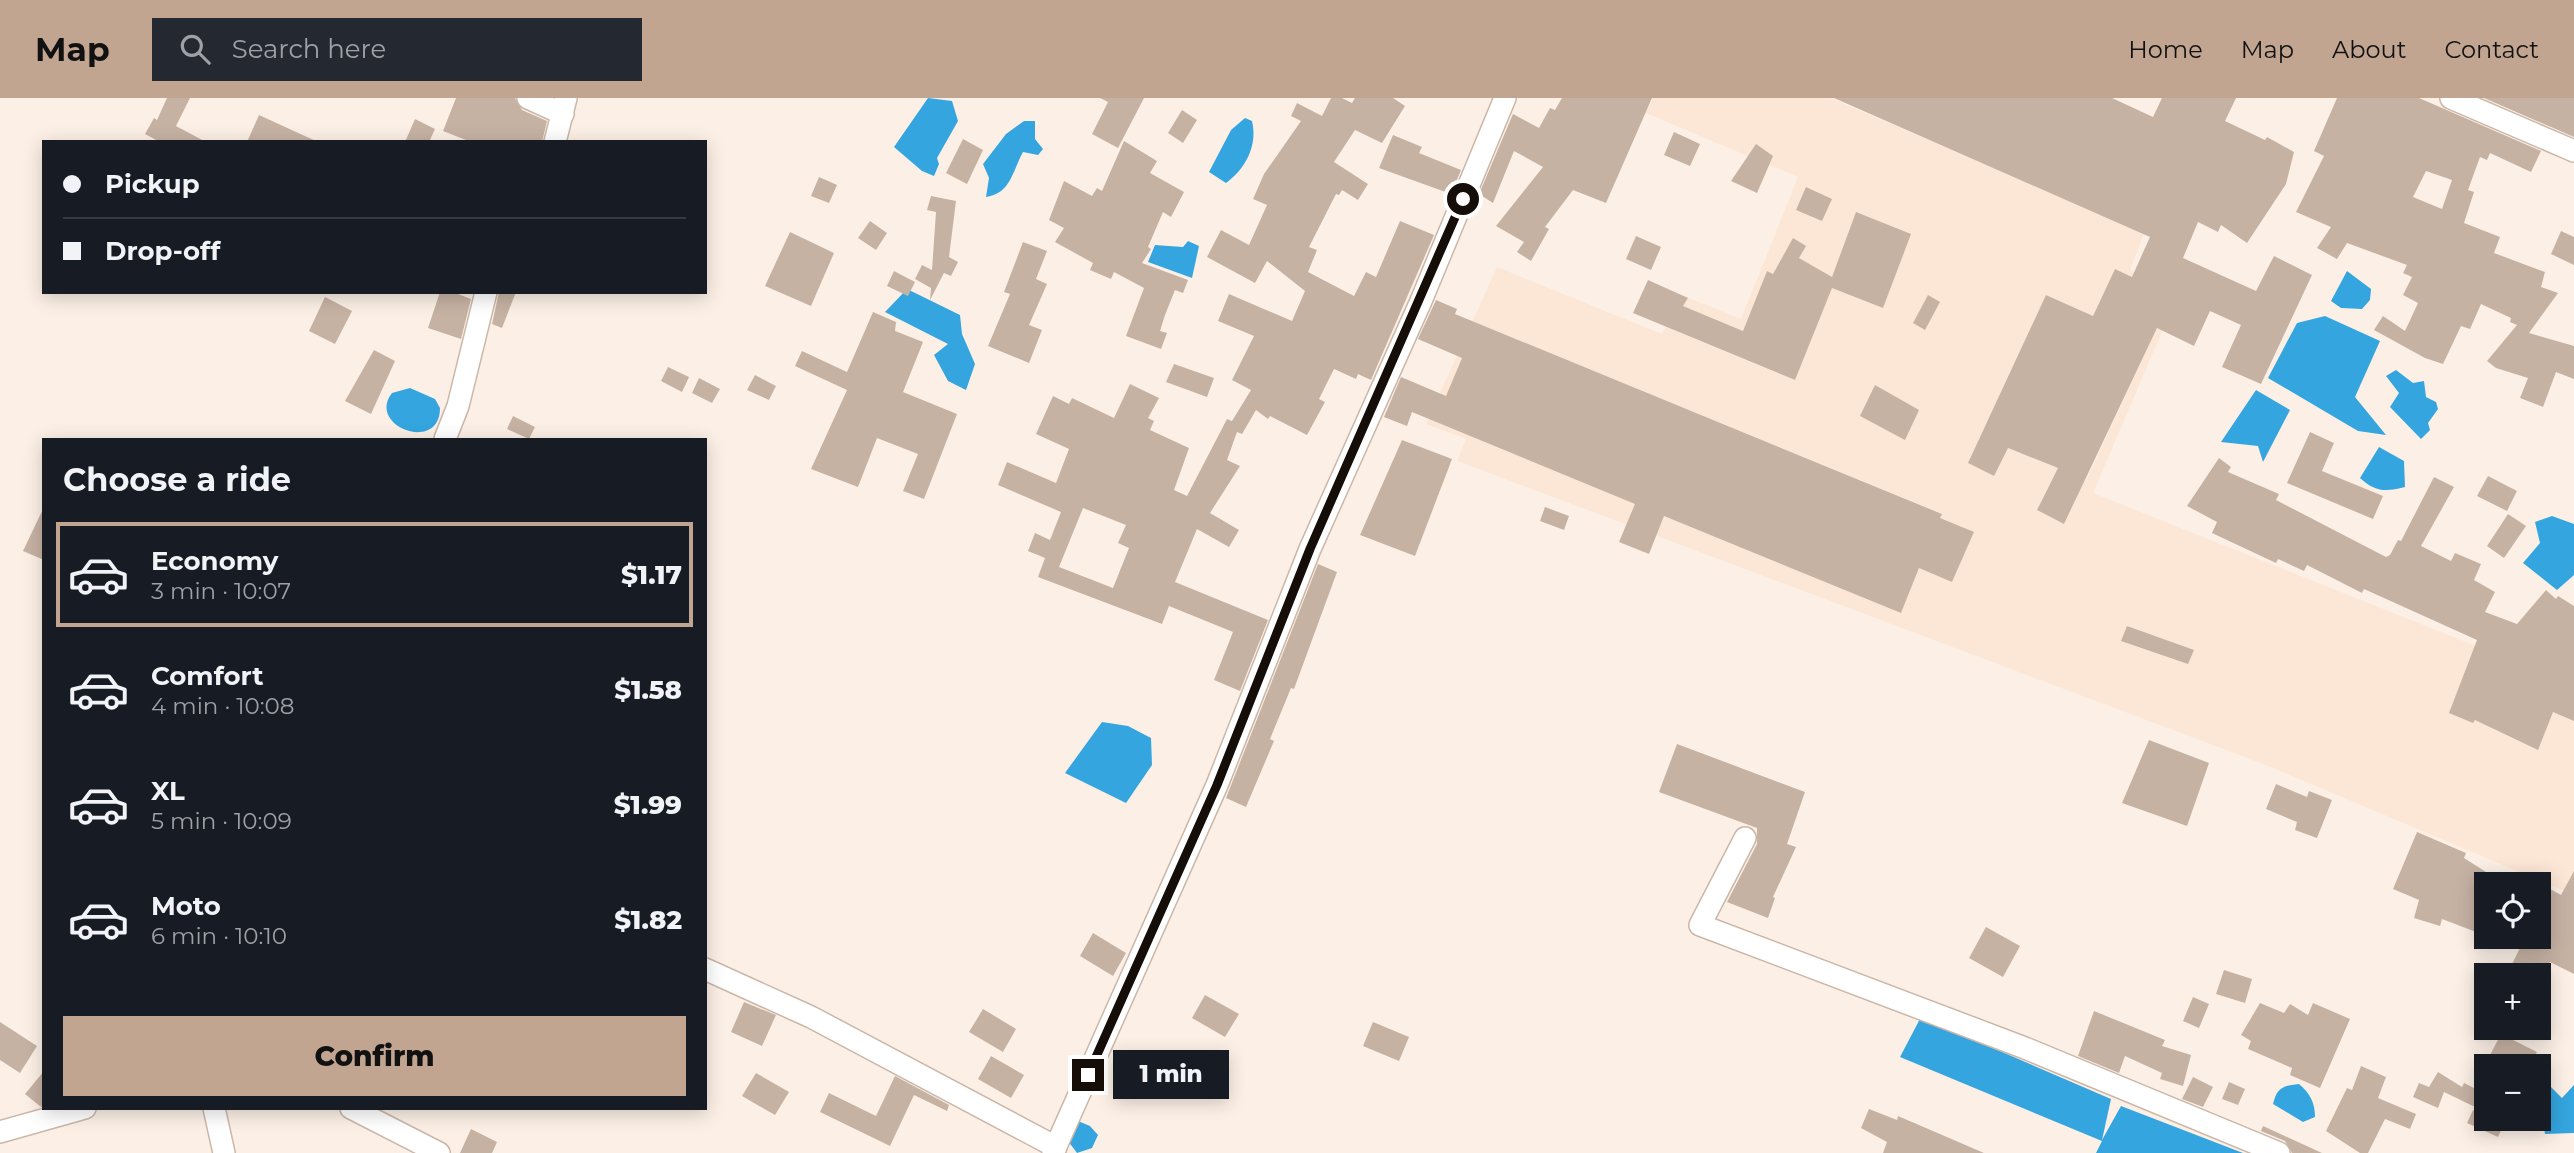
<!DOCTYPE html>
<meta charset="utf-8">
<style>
:root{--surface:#171b24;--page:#242831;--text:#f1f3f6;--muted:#9ea1a6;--line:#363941;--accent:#c2a591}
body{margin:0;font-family:Montserrat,sans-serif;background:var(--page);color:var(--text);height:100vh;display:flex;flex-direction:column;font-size:26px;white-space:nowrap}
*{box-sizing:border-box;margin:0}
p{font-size:23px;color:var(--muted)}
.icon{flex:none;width:38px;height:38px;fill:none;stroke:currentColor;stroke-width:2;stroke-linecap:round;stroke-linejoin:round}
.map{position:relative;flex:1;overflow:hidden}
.drawer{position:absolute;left:42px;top:340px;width:665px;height:672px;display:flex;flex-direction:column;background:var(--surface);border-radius:0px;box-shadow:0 4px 18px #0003}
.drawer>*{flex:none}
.banner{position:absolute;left:42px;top:42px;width:665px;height:154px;border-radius:0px;box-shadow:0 4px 18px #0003;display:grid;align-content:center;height:154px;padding:0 21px;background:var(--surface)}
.fabs{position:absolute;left:2474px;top:774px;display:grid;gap:14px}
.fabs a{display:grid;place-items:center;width:77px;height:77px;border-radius:0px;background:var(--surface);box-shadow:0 4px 18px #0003;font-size:35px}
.end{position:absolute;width:32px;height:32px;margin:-16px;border:9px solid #140d08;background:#fff;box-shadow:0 0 0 4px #fff}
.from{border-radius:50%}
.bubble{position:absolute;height:49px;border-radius:0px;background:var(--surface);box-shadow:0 4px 18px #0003;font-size:23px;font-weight:800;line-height:49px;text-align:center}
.banner b{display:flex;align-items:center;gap:24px;height:66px;font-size:26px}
.banner b+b{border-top:2px solid var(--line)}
.banner i{width:18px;height:18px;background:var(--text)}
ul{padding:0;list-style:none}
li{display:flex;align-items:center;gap:21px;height:105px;margin:0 14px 10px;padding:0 7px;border:4px solid transparent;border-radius:0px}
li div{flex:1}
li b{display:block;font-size:26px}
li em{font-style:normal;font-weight:800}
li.active{border-color:var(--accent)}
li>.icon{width:63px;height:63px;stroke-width:1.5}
h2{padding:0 21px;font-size:32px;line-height:84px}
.button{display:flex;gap:14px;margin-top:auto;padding:14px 21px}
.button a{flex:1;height:80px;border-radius:0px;background:var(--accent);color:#111;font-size:28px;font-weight:800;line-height:80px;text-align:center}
header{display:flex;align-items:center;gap:42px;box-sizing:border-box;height:98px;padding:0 35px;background:var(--accent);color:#111}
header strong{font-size:33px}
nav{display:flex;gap:38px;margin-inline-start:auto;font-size:24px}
.search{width:490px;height:63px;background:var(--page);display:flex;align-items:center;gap:18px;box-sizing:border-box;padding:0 24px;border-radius:0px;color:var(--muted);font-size:26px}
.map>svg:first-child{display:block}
</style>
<header>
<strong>Map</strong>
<div class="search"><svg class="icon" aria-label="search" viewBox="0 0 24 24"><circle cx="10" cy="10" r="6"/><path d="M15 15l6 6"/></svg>Search here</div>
<nav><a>Home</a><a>Map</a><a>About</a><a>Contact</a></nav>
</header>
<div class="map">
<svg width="2574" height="1055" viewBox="0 0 2574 1055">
<rect width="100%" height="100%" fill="#fcf0e6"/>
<path fill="#fce7d6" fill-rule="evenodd" d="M1610 0H1621L1648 11 1653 0H1830L2136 131 2165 81 2130 172 2179 194 2093 395 2574 587V797L2266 667 1457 363 1466 341 1426 326 1497 169 1662 236 1682 197 1741 221 1798 79ZM2115 171 2172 197 2086 383 2065 374 2130 230 2095 213ZM1767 173 1828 199 1794 282 1673 232 1683 208 1743 233ZM2047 197 2086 216 2020 356 1981 337ZM2093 218 2062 372 2032 359ZM1476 225 1941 415 1901 515 1436 324ZM1977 347 2002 360 1993 378 1968 365ZM2049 387 2077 401 2064 426 2037 412ZM1956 427 1974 435 1952 484 1934 476Z"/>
<g fill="#34a5df">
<polygon points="928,0 952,3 958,23 937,60 939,66 934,78 922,73 894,49"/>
<path d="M1245 20 1252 23C1258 48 1245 71 1226 85L1209 74 1231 32Z"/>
<path d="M1024 23H1035V41L1043 51 1038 57 1023 54C1012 74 1011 95 986 99L989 80 983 66 1006 36Z"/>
<polygon points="1188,143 1199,148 1192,180 1148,164 1155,147 1183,149"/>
<polygon points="2347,173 2371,191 2370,202 2362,211 2341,210 2331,203"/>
<polygon points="907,191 960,217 962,236 975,266 966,292 948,283 934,257 948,246 885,214"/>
<polygon points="2325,218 2380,243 2355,299 2386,337 2358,333 2268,280 2297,225"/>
<polygon points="2396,272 2413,285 2424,283 2426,299 2436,304 2438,311 2428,325 2430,332 2421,341 2390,309 2399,295 2386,278"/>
<path d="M410 290 435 301 440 310C440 356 366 328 392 295Z"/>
<polygon points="2256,292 2290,312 2263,364 2258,348 2221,344"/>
<path d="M2379 349 2404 363 2405 389C2386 394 2375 394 2360 380Z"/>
<polygon points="2552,418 2574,426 2574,477 2557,492 2523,465 2540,445 2535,424"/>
<polygon points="1102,624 1128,628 1151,640 1152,667 1126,705 1065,675"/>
<polygon points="1921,919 2111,1001 2102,1042 2121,1008 2243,1055 2096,1055 2102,1043 1900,959"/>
<path d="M2299 986C2310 995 2315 1005 2315 1019L2303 1024 2273 1006C2277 989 2283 988 2299 986Z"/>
<polygon points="2574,987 2574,1035 2545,1036 2539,994 2550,988 2562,1000"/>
<polygon points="1078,1023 1090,1028 1098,1037 1092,1050 1077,1055 1068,1043"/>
</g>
<g fill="#c6b2a3" fill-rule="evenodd">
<polygon points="167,0 190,0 176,28 206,44 160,44 145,36 154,20 157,22"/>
<polygon points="456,0 515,0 522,12 547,23 542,44 471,44 443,33"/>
<polygon points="1100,0 1144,0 1118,50 1092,36 1108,4"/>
<path d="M1331 0H1342L1352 5 1355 0H1393L1405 8 1382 45 1355 32 1334 64 1368 86 1358 102 1342 92 1339 97 1336 96 1309 149 1317 152 1308 174 1354 198 1366 174 1376 179 1400 123 1434 137 1371 282 1358 276 1356 281 1334 271 1319 301 1325 304 1307 337 1270 318 1268 321 1256 312 1242 336 1237 334 1227 362 1240 368 1210 415 1239 432 1229 449 1197 431 1175 484 1268 522 1240 593 1214 582 1233 534 1169 508 1162 526 1038 479 1045 460 1028 453 1035 435 1050 442 1061 414 998 387 1007 364 1056 385 1069 351 1036 336 1053 298 1069 306 1072 300 1114 320 1130 286 1159 300 1148 320 1154 323 1150 332 1189 350 1174 392 1187 398 1227 321 1232 323 1251 292 1232 282 1254 238 1218 223 1229 196 1292 223 1305 193 1267 163 1255 185 1207 159 1221 132 1249 147 1267 107 1253 101 1264 76 1301 23 1291 18 1297 5 1322 18ZM1083 410 1126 427 1118 445 1129 450 1113 490 1059 469Z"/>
<polygon points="1562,0 1652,0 1606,105 1573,92 1545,129 1549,131 1531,163 1517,154 1524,144 1496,128 1543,69 1514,53 1493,105 1479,96 1513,16 1539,30 1550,10 1555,12"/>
<polygon points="1834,0 2112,0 2153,19 2162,0 2236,0 2225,23 2265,42 2267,39 2294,54 2286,86 2247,145 2221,127 2218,134 2198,124 2183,160 2256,193 2274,158 2312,177 2261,286 2222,269 2241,227 2210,213 2194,248 2157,230 2064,426 2037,412 2058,370 2008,350 1994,378 1968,365 2046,197 2093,218 2115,171 2132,179 2150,139"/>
<path d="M2337 0H2419L2541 53 2531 74 2490 55 2487 62 2480 59 2468 92 2474 94 2464 125 2500 139 2494 155 2545 174 2541 189 2558 195 2529 235 2574 248V281L2556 274 2543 309 2520 300 2528 280 2496 270 2487 263 2517 227 2510 224 2511 220 2481 206 2470 231 2461 228 2443 266 2425 260 2374 232 2383 218 2405 233 2418 205 2403 197 2412 179 2403 175 2407 167 2347 145 2337 161 2317 150 2331 129 2296 114 2324 58 2314 53ZM2426 73 2452 82 2442 111 2413 99Z"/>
<polygon points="2484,0 2574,0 2574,39"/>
<polygon points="1182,12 1197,22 1183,45 1168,35"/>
<polygon points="259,17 318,44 247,44"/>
<polygon points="415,21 435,31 429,44 405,44"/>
<polygon points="1674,34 1700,46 1690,68 1664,57"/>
<polygon points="1393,37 1422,49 1419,55 1461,72 1451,96 1379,70"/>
<polygon points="963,41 983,52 967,86 946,75"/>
<polygon points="1124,43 1157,63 1150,75 1184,94 1171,119 1163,114 1148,149 1151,151 1142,165 1188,182 1183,195 1175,192 1165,217 1160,233 1167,235 1161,251 1126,238 1144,190 1114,174 1111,181 1090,172 1093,165 1055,144 1064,130 1049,122 1064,83 1092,98 1097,90 1102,93"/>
<polygon points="1756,46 1773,58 1757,95 1731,83"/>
<polygon points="819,79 837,87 829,105 811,98"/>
<polygon points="1806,89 1832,101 1822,123 1796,112"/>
<polygon points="931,98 956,103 949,159 958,164 951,178 944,175 930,202 931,190 915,181 922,167 932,172 936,114 927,112"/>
<polygon points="1856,114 1911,136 1883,210 1832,190 1795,282 1633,215 1648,182 1688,200 1683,208 1743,233 1767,173 1773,176 1793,140 1806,148 1799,160 1832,179"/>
<polygon points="870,123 887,135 876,152 858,140"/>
<polygon points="2561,133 2574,139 2574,167 2551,156"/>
<polygon points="790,134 834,155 811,208 765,188"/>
<polygon points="1636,138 1661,149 1651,172 1626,161"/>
<polygon points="1023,144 1047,153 1036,181 1047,186 1029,227 1042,232 1029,265 988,248 1010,196 1004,194"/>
<polygon points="894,173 915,184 908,198 887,188"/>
<polygon points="440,194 453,194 471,201 461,241 428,230"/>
<polygon points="499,194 516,194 502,230 492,226"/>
<polygon points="1928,197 1940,204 1925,232 1913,225"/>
<polygon points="325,199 352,213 335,246 309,233"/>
<polygon points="1436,202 1457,211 1455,216 1942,416 1940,420 1974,434 1952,484 1919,470 1901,515 1664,418 1649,456 1619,444 1635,406 1412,314 1407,328 1384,319 1401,279 1446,298 1462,260 1418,241"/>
<polygon points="873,214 896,224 895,233 923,244 903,294 957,316 924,401 903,393 918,356 877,340 858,389 811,371 847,292 795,268 802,253 847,274"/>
<polygon points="374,252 395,263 371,316 345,303"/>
<polygon points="1174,266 1214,280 1207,299 1166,284"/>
<polygon points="668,269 689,279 682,294 661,283"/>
<polygon points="755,277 776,288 769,302 747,292"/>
<polygon points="699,280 720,291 712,305 692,295"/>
<polygon points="1875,287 1919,312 1905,342 1860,318"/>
<polygon points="513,318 535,329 529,341 507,331"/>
<polygon points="2310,334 2334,345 2322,373 2383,398 2373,421 2287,385"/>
<polygon points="1402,342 1452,361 1415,458 1360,437"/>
<polygon points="2219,360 2231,369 2228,374 2279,396 2276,402 2386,459 2390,457 2398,442 2401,443 2434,379 2454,389 2421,448 2451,463 2455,455 2481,466 2474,482 2495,494 2485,514 2517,526 2546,492 2556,501 2558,498 2574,508 2574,623 2553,614 2538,652 2475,622 2473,625 2449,615 2477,542 2364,491 2362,495 2307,467 2304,473 2278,461 2276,465 2212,435 2217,424 2187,408"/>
<polygon points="2488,378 2517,393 2507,413 2477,398"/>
<polygon points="44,409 44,462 23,453"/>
<polygon points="1545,409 1569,418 1564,432 1540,423"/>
<polygon points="2508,416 2526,428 2504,460 2487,448"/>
<polygon points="1318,466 1337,474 1294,591 1291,590 1270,641 1274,643 1246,709 1226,700"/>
<polygon points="2127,528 2194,552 2188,566 2121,543"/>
<polygon points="2149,642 2209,665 2187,728 2122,705"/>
<polygon points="1677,646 1805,694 1787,746 1796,749 1773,799 1775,800 1768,820 1727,804 1757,746 1757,730 1659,694"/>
<polygon points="2276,686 2307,699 2309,693 2332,702 2317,740 2295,732 2297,724 2266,711"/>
<polygon points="2417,734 2466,755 2464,760 2505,786 2487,786 2487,797 2474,818 2482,821 2476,834 2442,821 2440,828 2414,820 2419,802 2393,791"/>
<polygon points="2574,773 2574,876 2550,864 2544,877 2519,877 2509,872 2526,838 2539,838 2539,785 2561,797"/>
<polygon points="1986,829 2020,848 2003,879 1969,860"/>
<polygon points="1093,835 1126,855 1113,878 1080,858"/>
<polygon points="2224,872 2252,881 2245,905 2216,896"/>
<polygon points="1205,897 1239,916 1225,939 1192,920"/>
<polygon points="2193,899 2209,906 2199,930 2183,923"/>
<polygon points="744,904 776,917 762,948 731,934"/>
<polygon points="2260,905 2284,915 2290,906 2308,917 2313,905 2350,921 2320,990 2290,977 2292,970 2248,951 2251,943 2241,937"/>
<polygon points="983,911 1016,931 1003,954 969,934"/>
<polygon points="2094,913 2165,942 2162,948 2191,957 2183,988 2160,981 2162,975 2125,958 2119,975 2078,958"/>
<polygon points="0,924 37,948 20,975 0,962"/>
<polygon points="1373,924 1409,939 1399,963 1363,948"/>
<polygon points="2501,936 2537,954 2530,968 2506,968 2489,959"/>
<polygon points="991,958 1024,977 1011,1000 978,981"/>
<polygon points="2361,968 2386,979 2378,1000 2416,1016 2410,1031 2385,1021 2368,1055 2360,1055 2326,1033 2347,990 2352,992"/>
<polygon points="44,973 44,1008 41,1009 25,996"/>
<polygon points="2438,974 2462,989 2464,985 2484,995 2477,1010 2444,994 2438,1010 2413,999 2419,985 2429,989"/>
<polygon points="756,975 789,994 775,1017 742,998"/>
<polygon points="895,978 949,1007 947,1013 914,997 890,1048 820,1014 829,995 876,1018"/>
<polygon points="2193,979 2213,989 2203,1009 2182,1001"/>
<polygon points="2229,984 2245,991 2238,1007 2222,1001"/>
<polygon points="1869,1011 1897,1022 1898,1018 1984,1055 1883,1055 1887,1044 1861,1030"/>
<polygon points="2473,1012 2504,1026 2498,1039 2467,1025"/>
<polygon points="2263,1028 2322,1055 2292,1055 2285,1043 2261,1033"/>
<polygon points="471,1031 497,1044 492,1055 460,1055"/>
</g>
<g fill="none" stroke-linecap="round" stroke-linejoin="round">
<defs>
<g id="minor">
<polyline points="528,0 563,16"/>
<polyline points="2451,0 2574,53"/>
<polyline points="555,44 566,0"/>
<polyline points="445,341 458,308 486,194"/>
<polyline points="1745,740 1700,827 2025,950 2279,1055"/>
<polyline points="705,871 811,919 1056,1049"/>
<polyline points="214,1010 224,1055"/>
<polyline points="351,1010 439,1055"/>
<polyline points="0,1034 85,1010"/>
<polyline points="1053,1055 1217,687 1310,451 1421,203 1505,0"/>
</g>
</defs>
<use href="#minor" stroke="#cbb7a8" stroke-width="24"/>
<use href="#minor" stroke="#fff" stroke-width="21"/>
</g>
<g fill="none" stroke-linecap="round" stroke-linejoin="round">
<polyline stroke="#140d08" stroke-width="9" points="1088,977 1217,687 1310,451 1463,101"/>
</g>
</svg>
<div class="fabs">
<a><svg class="icon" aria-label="locate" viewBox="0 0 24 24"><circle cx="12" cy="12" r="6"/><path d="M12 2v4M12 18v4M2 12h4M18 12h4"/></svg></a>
<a>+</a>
<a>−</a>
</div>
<i class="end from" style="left:1463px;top:101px"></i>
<i class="end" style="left:1088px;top:977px"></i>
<div class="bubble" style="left:1113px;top:952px;width:116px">1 min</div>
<div class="banner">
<b><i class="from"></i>Pickup</b>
<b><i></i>Drop-off</b>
</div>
<section class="drawer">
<h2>Choose a ride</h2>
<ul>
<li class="active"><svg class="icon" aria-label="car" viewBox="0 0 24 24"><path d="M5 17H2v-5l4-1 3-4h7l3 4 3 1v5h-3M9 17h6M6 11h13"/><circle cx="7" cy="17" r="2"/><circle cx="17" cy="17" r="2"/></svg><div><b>Economy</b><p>3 min · 10:07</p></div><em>$1.17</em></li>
<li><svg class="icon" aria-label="car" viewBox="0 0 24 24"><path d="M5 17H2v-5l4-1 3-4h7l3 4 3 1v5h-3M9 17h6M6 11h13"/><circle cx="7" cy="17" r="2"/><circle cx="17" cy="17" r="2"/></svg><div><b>Comfort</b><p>4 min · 10:08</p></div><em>$1.58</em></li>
<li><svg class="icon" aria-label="car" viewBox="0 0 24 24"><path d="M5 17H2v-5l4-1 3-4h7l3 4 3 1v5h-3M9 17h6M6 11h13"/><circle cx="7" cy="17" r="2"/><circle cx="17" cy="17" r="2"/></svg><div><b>XL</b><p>5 min · 10:09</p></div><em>$1.99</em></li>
<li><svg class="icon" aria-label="car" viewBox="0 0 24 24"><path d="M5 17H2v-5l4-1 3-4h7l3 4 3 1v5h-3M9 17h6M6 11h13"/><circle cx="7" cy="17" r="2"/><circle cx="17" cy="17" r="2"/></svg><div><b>Moto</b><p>6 min · 10:10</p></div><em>$1.82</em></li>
</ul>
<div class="button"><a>Confirm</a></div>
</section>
</div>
